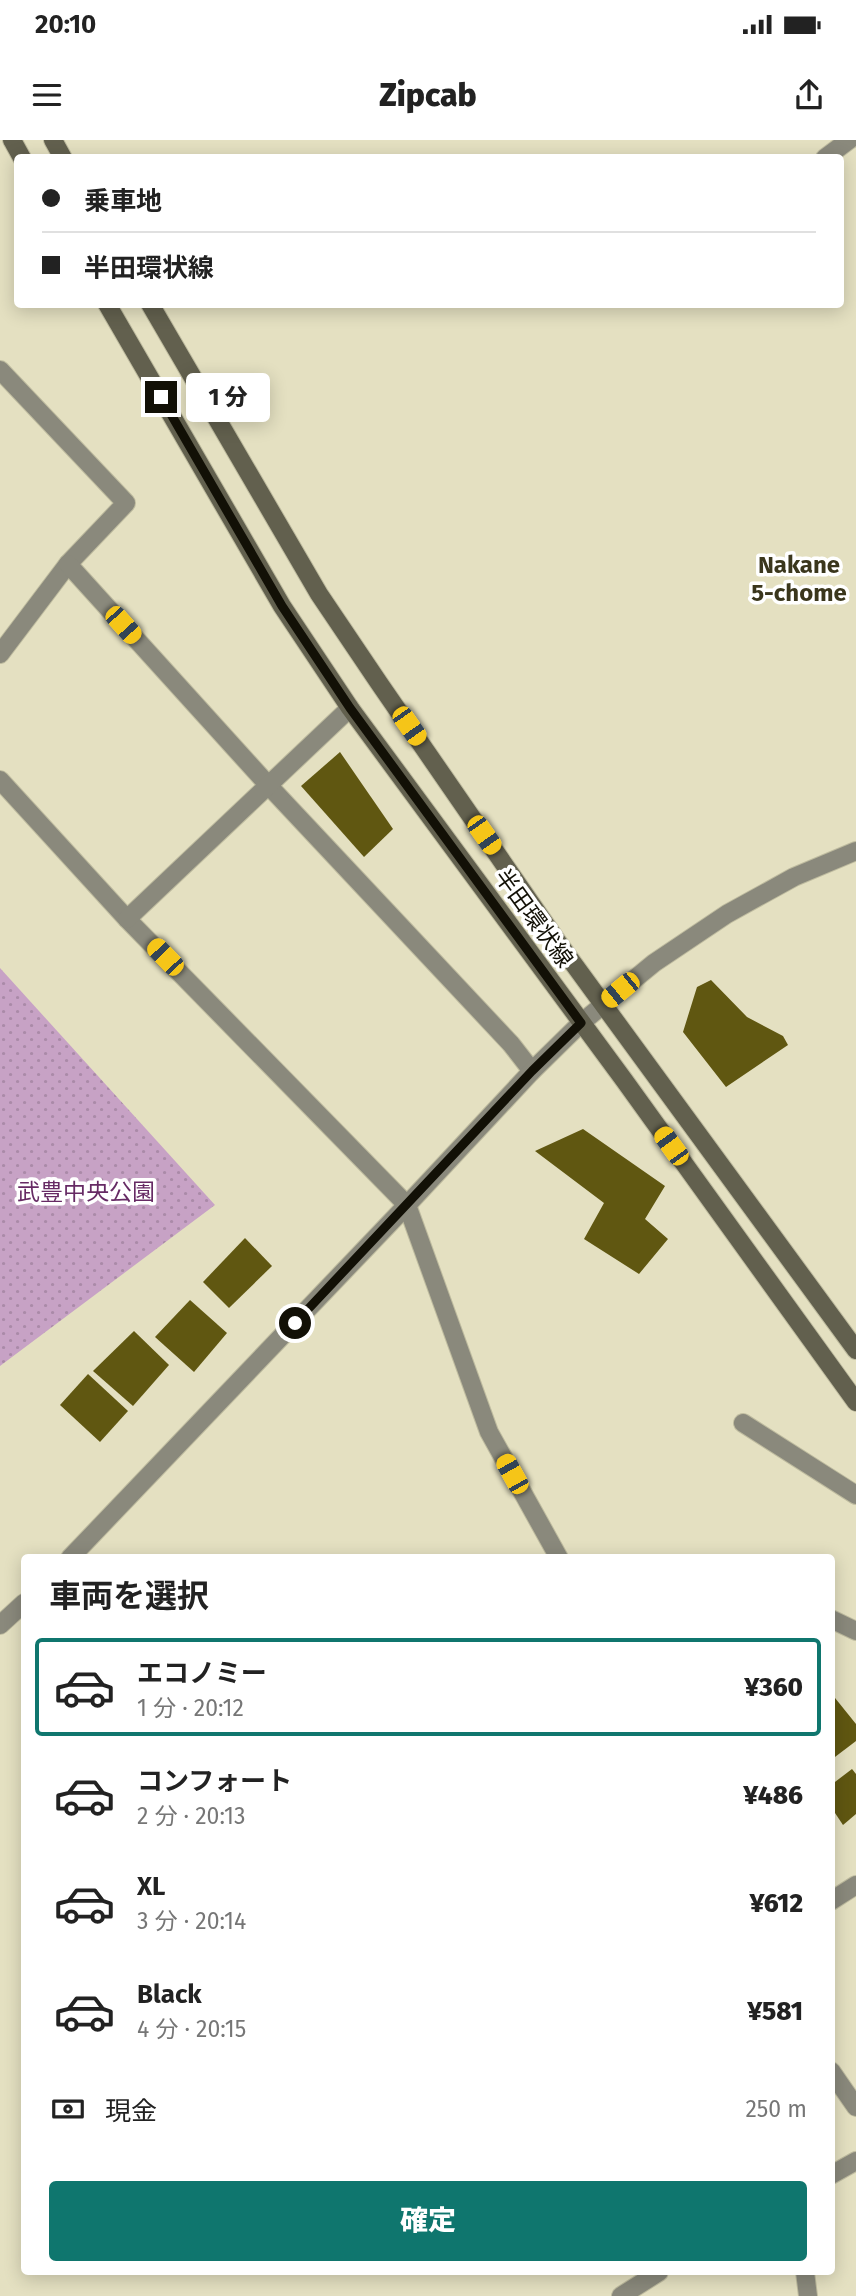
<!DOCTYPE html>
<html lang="ja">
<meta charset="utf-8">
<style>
:root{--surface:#fff;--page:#f2f2f2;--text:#222;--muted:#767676;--line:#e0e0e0;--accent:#0f766e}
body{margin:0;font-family:"Fira Sans","Noto Sans JP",sans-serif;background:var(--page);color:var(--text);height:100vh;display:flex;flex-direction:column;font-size:26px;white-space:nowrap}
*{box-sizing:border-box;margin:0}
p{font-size:23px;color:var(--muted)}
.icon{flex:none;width:38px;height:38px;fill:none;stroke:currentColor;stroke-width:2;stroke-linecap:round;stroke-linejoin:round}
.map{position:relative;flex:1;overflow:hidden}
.details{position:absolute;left:21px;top:1414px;width:814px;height:721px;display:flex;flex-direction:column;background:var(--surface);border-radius:7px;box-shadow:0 4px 18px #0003}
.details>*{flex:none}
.hud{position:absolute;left:14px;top:14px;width:830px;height:154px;border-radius:7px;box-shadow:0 4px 18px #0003;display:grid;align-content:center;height:154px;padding:0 28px;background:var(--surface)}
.end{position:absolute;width:32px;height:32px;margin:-16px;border:9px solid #121006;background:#fff;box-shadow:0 0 0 4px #fff}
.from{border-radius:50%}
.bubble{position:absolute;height:49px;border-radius:7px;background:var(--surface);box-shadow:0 4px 18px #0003;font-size:23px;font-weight:800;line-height:49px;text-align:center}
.car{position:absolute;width:21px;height:42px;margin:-21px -10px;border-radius:9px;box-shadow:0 0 5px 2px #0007;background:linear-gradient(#f5c518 24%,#345 0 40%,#f5c518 0 76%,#345 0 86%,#f5c518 0)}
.hud b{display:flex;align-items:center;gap:24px;height:66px;font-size:26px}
.hud b+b{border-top:2px solid var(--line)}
.hud i{width:18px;height:18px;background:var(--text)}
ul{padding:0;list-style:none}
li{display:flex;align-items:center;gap:21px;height:98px;margin:0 14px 10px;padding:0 14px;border:4px solid transparent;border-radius:7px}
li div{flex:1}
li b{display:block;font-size:26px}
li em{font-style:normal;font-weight:800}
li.active{border-color:var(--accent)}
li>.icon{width:63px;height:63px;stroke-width:1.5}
h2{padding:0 28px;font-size:32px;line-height:84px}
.pay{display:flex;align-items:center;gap:18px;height:77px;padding:0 28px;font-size:26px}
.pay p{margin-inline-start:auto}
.button{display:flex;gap:14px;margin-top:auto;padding:14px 28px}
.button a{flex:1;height:80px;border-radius:7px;background:var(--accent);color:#fff;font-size:28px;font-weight:800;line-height:80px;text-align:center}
.status{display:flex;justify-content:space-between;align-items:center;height:49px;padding:0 35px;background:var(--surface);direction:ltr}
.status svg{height:19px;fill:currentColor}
header{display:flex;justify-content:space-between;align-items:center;height:91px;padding:0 28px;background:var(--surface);font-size:32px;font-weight:800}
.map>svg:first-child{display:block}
</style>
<div class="status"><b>20:10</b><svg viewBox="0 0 49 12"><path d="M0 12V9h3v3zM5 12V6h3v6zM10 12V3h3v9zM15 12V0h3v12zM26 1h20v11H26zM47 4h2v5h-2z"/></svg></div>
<header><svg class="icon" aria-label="menu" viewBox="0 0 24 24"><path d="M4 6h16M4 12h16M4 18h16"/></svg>Zipcab<svg class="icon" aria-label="share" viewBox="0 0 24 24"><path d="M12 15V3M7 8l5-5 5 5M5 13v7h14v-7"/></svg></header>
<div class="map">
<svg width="856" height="2156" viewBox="0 0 856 2156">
<defs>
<pattern id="park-dots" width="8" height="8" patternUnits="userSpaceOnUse" patternTransform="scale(1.75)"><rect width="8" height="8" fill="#c7a2c5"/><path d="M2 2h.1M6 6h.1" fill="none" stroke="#aa8aa8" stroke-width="1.8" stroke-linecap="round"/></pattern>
</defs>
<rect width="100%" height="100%" fill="#e4e0c1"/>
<polygon fill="url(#park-dots)" points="0,828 215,1065 0,1226"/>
<g fill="#605711">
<polygon points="340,612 393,689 364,717 301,646"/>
<polygon points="711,840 747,877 783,896 788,905 726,947 683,892 697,847"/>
<polygon points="583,989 665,1046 645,1079 668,1099 639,1134 584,1099 604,1063 535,1011"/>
<polygon points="245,1098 272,1126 229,1168 203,1142"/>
<polygon points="190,1160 227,1193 194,1232 155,1197"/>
<polygon points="134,1191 169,1225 133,1266 93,1231"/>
<polygon points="88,1234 128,1271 100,1302 60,1265"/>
<polygon points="831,1553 856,1584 856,1601 831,1620"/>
<polygon points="852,1629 856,1634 856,1674 843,1685 831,1667 831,1645"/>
</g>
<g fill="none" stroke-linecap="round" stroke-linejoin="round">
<defs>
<g id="service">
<polyline points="825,18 849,0"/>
<polyline points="621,2156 659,2132"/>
</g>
<g id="minor">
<polyline points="0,230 126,363 68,424 0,514"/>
<polyline points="68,424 269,646 511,904 532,931"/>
<polyline points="0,640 127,779 407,1065 489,1292 559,1418"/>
<polyline points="127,779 350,568"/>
<polyline points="743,1283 856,1355"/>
<polyline points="831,1479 856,1491"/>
<polyline points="831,1761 856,1745"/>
<polyline points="831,1931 856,1967"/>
<polyline points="831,2035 856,2021"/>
<polyline points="805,2132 808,2156"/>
</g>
<g id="tertiary">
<polyline points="70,1418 407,1065 532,931 581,883 654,823 727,774 794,737 856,711"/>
<polyline points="0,1485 24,1463"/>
</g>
<g id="secondary">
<polyline points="12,0 22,18"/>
<polyline points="53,0 63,18"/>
<polyline points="107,164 282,466 350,568 624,940 856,1262"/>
<polyline points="150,164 319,454 379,543 559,804 856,1210"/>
</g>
</defs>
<use href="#service" stroke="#bebb9f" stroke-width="20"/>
<use href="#minor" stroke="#bebb9f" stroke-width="20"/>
<use href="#tertiary" stroke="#bebb9f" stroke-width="20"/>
<use href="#secondary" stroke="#bebb9f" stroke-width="20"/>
<use href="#service" stroke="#8a897c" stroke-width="18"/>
<use href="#minor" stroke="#8a897c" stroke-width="18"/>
<use href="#tertiary" stroke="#8a897c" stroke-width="18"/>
<use href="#secondary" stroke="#62604e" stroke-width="18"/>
</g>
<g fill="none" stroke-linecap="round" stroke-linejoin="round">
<polyline stroke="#121006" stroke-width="9" points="161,257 282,466 350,568 581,883 532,931 295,1183"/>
</g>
<g text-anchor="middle" stroke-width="7" stroke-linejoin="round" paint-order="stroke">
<g font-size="23" fill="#121006" stroke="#fff">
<text transform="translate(534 778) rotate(54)" y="8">半田環状線</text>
</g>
<g font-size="23" fill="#662a64" stroke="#fff">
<text x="86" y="1060">武豊中央公園</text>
</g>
<g font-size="24" font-weight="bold" fill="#3a361c" stroke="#fff">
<text x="799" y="433">Nakane<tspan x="799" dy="28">5-chome</tspan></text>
</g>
</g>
</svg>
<i class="end from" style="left:295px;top:1183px"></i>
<i class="end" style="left:161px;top:257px"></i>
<div class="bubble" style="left:186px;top:233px;width:84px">1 分</div>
<i class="car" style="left:123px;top:485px;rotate:138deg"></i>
<i class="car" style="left:409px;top:586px;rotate:145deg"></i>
<i class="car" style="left:484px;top:695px;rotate:145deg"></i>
<i class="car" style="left:165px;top:817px;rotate:316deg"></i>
<i class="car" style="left:620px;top:850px;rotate:231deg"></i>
<i class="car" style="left:671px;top:1006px;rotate:324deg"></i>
<i class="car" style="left:512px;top:1334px;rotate:331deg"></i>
<div class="hud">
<b><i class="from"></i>乗車地</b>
<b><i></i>半田環状線</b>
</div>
<section class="details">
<h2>車両を選択</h2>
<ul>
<li class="active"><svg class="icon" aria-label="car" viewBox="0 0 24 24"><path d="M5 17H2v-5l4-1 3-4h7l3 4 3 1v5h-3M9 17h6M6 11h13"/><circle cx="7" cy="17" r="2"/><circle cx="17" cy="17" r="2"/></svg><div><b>エコノミー</b><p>1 分 · 20:12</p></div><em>¥360</em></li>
<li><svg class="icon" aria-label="car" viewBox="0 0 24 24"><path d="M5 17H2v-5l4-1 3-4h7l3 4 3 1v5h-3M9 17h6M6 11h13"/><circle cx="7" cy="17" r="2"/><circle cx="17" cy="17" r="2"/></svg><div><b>コンフォート</b><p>2 分 · 20:13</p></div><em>¥486</em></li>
<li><svg class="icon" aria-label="car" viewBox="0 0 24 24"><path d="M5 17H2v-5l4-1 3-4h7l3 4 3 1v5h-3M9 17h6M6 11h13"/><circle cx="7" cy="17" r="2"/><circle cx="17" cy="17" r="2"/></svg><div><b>XL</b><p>3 分 · 20:14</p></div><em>¥612</em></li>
<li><svg class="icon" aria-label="car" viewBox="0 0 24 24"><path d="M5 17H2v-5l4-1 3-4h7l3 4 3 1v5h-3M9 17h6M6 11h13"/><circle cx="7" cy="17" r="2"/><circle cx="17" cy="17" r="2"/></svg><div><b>Black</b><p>4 分 · 20:15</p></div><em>¥581</em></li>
</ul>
<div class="pay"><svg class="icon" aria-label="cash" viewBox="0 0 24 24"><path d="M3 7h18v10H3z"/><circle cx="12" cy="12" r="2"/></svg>現金<p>250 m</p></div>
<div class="button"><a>確定</a></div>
</section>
</div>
